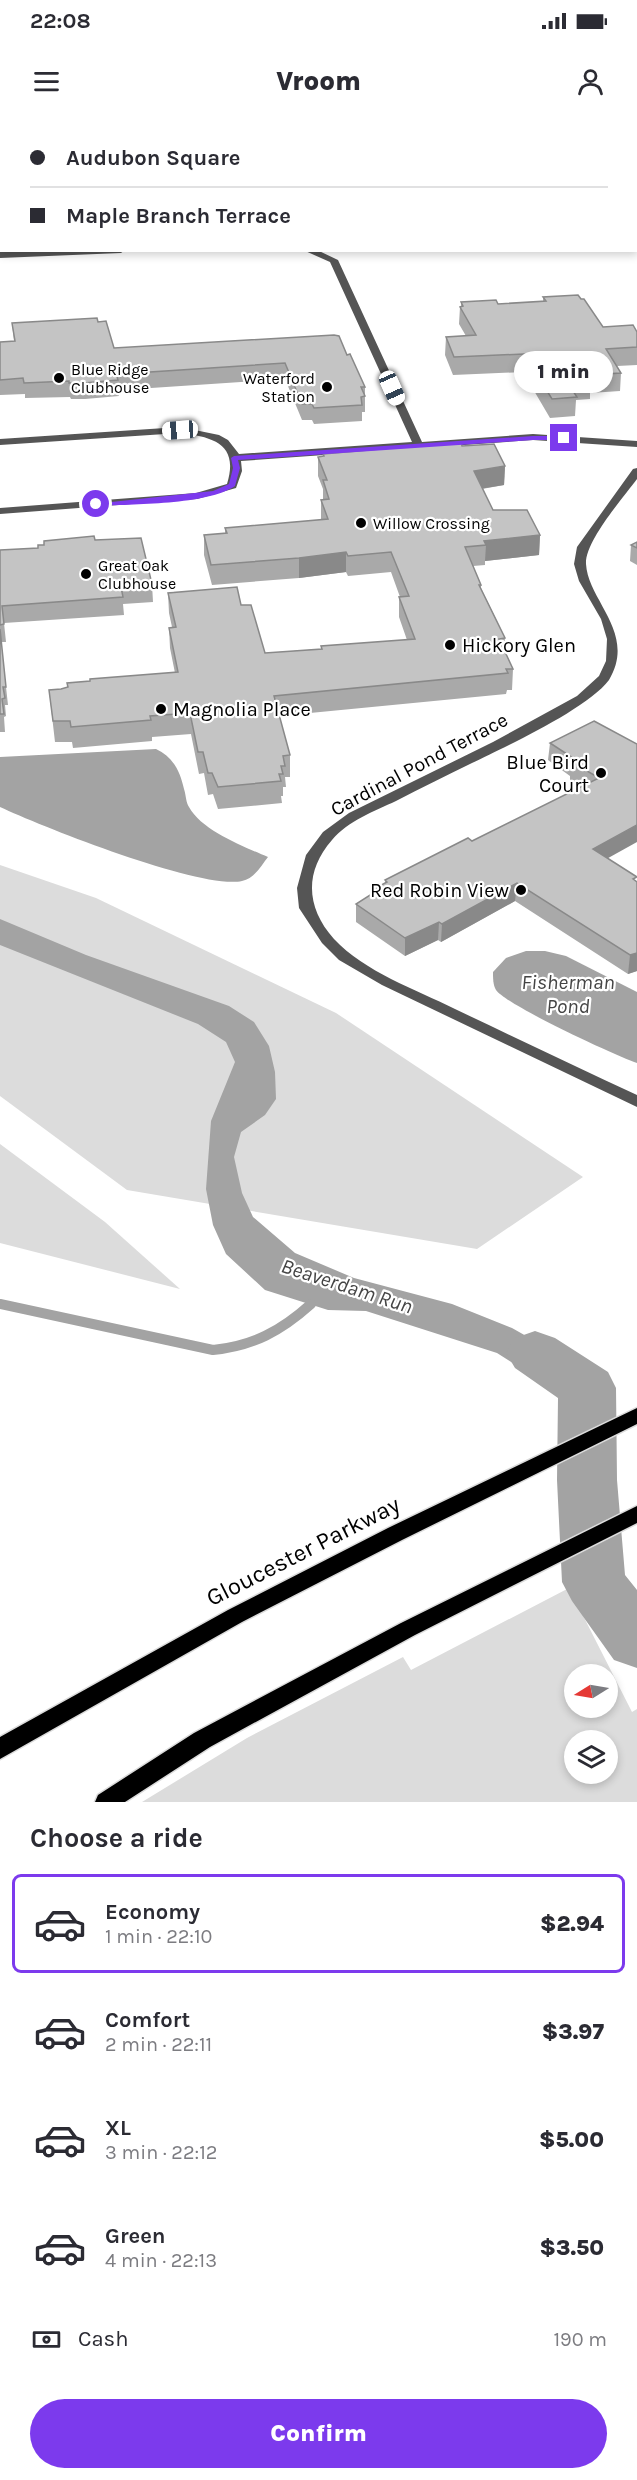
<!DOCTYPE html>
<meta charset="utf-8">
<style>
:root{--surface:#fff;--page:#f7f7f7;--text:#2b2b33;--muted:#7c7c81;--line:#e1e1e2;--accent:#7c3aed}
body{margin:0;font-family:Karla,sans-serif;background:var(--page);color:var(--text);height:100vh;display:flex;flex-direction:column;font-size:22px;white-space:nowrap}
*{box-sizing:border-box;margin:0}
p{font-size:20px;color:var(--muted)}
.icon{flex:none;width:33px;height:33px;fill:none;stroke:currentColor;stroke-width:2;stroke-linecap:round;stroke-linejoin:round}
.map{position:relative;height:1682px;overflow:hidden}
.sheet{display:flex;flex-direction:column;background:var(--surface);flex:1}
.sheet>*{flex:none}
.top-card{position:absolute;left:0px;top:0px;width:638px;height:132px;box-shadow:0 3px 9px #0003;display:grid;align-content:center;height:132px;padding:0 30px;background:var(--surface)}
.needle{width:39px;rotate:259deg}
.fabs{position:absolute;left:564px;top:1544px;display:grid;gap:12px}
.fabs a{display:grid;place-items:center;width:54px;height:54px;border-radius:50%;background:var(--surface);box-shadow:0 3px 9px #0003;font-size:30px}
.end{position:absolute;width:27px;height:27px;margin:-14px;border:8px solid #7c3aed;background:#fff;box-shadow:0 0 0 3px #fff}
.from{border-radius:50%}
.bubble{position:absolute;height:42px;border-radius:21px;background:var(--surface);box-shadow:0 3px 9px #0003;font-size:20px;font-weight:800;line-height:42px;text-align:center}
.car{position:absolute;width:18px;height:36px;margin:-18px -9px;border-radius:8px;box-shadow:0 0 4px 2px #0007;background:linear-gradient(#fff 24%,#345 0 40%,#fff 0 76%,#345 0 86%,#fff 0)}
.top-card b{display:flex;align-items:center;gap:21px;height:57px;font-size:22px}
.top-card b+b{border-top:2px solid var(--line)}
.top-card i{width:15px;height:15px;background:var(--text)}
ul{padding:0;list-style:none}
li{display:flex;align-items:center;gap:18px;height:99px;margin:0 12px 9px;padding:0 18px;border:3px solid transparent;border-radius:9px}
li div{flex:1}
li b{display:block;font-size:22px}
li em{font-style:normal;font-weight:800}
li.selected{border-color:var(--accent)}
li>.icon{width:54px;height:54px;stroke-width:1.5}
h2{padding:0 30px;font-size:27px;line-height:72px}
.pay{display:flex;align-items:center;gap:15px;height:66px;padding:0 30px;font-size:22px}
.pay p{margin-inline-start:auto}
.primary-button{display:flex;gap:12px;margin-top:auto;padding:12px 30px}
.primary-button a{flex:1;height:69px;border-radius:36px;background:var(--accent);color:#fff;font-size:24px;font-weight:800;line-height:69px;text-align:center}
.status{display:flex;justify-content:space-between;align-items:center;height:42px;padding:0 30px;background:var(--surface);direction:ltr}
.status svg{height:16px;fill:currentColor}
header{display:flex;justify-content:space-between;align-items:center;height:78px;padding:0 30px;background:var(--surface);font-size:27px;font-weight:800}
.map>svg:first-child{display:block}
</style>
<div class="status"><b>22:08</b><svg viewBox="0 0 49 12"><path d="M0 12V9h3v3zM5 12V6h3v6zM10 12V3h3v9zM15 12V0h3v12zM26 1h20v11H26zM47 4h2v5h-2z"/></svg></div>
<header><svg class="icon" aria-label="menu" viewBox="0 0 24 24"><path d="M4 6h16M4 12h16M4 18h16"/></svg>Vroom<svg class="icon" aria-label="person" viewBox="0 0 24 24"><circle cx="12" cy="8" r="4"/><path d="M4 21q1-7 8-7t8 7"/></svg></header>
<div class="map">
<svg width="637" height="1682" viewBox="0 0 637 1682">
<rect width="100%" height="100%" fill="#fff"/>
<g fill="#dcdcdc" fill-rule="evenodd">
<polygon points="0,745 96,778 336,893 583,1057 477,1129 127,1070 0,976"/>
<polygon points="0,1024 105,1102 180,1169 0,1123"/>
<path d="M569 1468 632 1592 637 1589V1682H142L247 1618 403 1537 411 1550ZM574 1554H608V1587H574ZM574 1620H608V1653H574Z"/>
</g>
<g fill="#a3a3a3">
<path d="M156 629C173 637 180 651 184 669 186 675 186 683 189 687 202 711 245 727 268 737 261 746 254 759 242 761 201 770 43 707 0 687V637Z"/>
<polygon points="0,799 86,835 229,886 254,902 269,926 275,952 276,979 265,995 241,1012 234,1037 242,1073 253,1097 295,1133 354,1158 452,1184 512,1208 595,1255 587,1268 556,1270 497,1233 366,1191 328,1190 265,1170 226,1134 213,1105 206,1069 211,1001 235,942 226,922 198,904 0,825"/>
<path d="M526 831H545L566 836 637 872V943C616 936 506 885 496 870 493 865 493 858 493 852L506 838Z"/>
</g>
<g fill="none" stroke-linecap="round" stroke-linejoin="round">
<path stroke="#a3a3a3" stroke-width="10" d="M0 1184 213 1230C253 1226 281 1211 311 1184"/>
<polygon fill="#a3a3a3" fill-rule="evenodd" points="535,1211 555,1218 608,1252 616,1268 617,1360 625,1455 637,1470 637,1548 614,1540 572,1481 562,1462 557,1360 558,1278 515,1248 506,1233 515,1218"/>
<defs>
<g id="major">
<polygon points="637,1288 637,1304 402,1420 242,1502 0,1639 0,1617 228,1490 388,1408"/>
<polygon points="637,1386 637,1403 415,1515 210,1627 125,1682 95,1682 98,1675 194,1613 401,1503"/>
</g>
</defs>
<use href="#major" stroke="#dbdbdb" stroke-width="3"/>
<g fill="#555" fill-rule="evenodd">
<rect x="339" y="0" width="8" height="2"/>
<rect x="636" y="87" width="1" height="6"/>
<rect x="0" y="112" width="2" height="6"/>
<polygon points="45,130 125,130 121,133 0,138 0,132"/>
<path d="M303 130H317L338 140 422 322 533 314 637 321V327L533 320 241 341 242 351 236 368 197 379 0 394V388L196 373 227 364C239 325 215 317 180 313L0 325V319L180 307 219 315 228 320 239 334 412 322 330 142Z"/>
<path d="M637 348V359C623 378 585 421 586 444 588 481 637 513 609 560 587 589 507 626 472 643 447 655 421 668 396 681 374 691 348 701 332 720 304 752 306 788 334 819 365 852 415 869 455 889 516 918 576 947 637 975V987L382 865 339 840 322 823 299 788 297 768 306 735 323 712 349 693 493 622 577 576 599 556 606 541 607 519 601 499 579 461 574 444 577 427 633 349Z"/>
</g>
<use href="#major" fill="#000" fill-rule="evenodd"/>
</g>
<g fill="#a9a9a9">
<polygon points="543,177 581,179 603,207 637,212 637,245 617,246 621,253 620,271 590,273 590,279 576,280 575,296 550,298 523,252 453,255 445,235 446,217 466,216 459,204 460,187 461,187 461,182 498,184 543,181"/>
<polygon points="98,202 114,228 347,235 365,267 365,292 362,292 362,301 314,304 312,300 302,300 285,259 121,270 121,272 118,272 119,276 85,279 71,279 70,277 25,278 25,274 0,275 0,222 14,221 12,203"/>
<polygon points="462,326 505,346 504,365 482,369 493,390 540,415 539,435 485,441 485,445 473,446 481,465 481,468 505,518 504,530 513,549 512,570 507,570 506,574 279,596 290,635 290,657 285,657 286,667 283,667 283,676 281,676 282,683 218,689 213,674 208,675 204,653 199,654 191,614 152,617 152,621 73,628 72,622 55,622 49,570 61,569 175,553 170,528 169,508 172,507 169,493 168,473 241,485 265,533 321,529 321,526 407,520 399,497 399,477 400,477 391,452 348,456 346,452 299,458 212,465 204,435 204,415 225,414 225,408 321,400 321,380 323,380 323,369 318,356 318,337 323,336 323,334"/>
<polygon points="95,420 152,464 153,482 123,484 124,495 4,503 6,522 1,522 8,585 5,585 6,596 4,597 5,612 0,612 0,613 0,430 38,428"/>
<polygon points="637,422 637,445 630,441 631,425"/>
<polygon points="550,623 637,624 608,738 637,762 637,851 628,854 515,781 441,822 438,820 405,836 356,802 356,784 372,774 372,770 385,764 385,760 472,721 582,667 570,660 570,656 548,640"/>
</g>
<g fill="#898989">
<polygon points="505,346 504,365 473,370 474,351"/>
<polygon points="540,415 539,435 485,441 486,425 484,421"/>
<polygon points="346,432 346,452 299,458 299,438"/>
<polygon points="637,705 637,722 592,747 593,729"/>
<polygon points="517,763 515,781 441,822 442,804"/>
<polygon points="439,802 438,820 405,836 405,818"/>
<polygon points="637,833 637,851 628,854 630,835"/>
</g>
<g fill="#c4c4c4" stroke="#898989" stroke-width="1.5">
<polygon points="578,175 581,179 584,179 603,207 633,205 637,212 637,227 606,229 621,253 587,255 591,261 567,262 577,277 552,279 524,234 454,237 446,217 476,215 460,187 463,186 461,182 496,180 498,184 546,181 543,177"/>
<polygon points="97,198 98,202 106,201 114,228 334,215 339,216 347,235 350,234 365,267 361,267 365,276 361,277 362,285 314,288 312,284 302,284 285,243 120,254 120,257 117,257 118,260 84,263 69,263 69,261 24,263 23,258 0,260 0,222 15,221 12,203"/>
<polygon points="461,322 462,326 494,324 505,346 474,351 493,390 527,390 540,415 484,421 486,425 465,427 481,465 479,465 505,518 499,519 513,549 506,549 508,553 274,576 290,635 283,636 285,646 281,646 283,654 279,654 281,661 218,667 212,653 208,653 203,632 198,632 190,593 150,596 151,600 71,607 70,601 53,601 49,570 61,569 68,567 67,563 90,561 90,559 178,552 169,508 176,507 168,473 237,467 241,485 251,485 265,533 322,529 321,526 415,519 399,477 409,476 391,432 348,436 346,432 299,438 211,445 204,415 227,413 225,408 328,399 321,380 329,379 323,360 327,360 318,337 324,336 323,334"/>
<polygon points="94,416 95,420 141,418 152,464 121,467 123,477 2,486 4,504 0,505 0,430 38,428 38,425 44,425 44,421"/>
<polygon points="637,422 637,428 631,425"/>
<polygon points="0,509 6,567 3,567 5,578 2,579 4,594 0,594"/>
<polygon points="594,601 637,624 637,705 593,729 637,757 633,759 637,762 637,833 630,835 517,763 442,804 439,802 405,818 356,784 375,772 372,770 387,762 385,760 468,718 472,721 599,658 572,642 576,640 550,623"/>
</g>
<path fill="#7c3aed" d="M533 316H564L568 318 564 320H533L238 340 240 348 235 366C208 385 132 384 96 386L93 384 213 371 229 364 233 348 231 338 234 336Z"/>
<g fill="#000" stroke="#fff" stroke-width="2">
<circle cx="59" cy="258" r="6"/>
<circle cx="327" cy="267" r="6"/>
<circle cx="361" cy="403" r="6"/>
<circle cx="86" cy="454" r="6"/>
<circle cx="450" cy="525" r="6"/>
<circle cx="161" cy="589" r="6"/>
<circle cx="601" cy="653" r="6"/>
<circle cx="521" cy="770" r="6"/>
</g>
<g text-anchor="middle" stroke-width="4.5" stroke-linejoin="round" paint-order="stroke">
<g font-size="16" fill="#000" stroke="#fff" text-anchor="start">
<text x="71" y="255">Blue Ridge<tspan x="71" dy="18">Clubhouse</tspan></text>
<text x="315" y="264" text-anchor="end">Waterford<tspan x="315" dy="18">Station</tspan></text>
<text x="373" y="409">Willow Crossing</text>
<text x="98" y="451">Great Oak<tspan x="98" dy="18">Clubhouse</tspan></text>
</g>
<g font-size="20" fill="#000" stroke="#fff" text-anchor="start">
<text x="462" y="532">Hickory Glen</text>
<text x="173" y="596">Magnolia Place</text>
<text x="589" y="649" text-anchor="end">Blue Bird<tspan x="589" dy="23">Court</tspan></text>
<text x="509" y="777" text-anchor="end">Red Robin View</text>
</g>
<g font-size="20" fill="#000" stroke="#fff">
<text transform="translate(419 644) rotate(-28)" y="7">Cardinal Pond Terrace</text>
</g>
<g font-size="21" font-style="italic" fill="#444" stroke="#fff">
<text x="568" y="869">Fisherman<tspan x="568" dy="24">Pond</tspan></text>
<text transform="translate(347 1166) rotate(18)" y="7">Beaverdam Run</text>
</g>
<g font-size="24" fill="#000" stroke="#fff">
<text transform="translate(303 1431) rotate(-27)" y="8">Gloucester Parkway</text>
</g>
</g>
</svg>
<div class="fabs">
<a><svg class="needle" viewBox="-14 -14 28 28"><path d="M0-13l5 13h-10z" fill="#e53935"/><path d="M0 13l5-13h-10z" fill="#7c7c81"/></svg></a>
<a><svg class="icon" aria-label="layers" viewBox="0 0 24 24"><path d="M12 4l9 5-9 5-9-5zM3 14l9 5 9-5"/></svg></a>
</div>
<i class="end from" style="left:96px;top:384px"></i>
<i class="end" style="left:564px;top:318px"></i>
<div class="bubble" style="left:514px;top:231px;width:99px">1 min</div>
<i class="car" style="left:392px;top:268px;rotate:156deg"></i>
<i class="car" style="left:180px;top:310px;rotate:266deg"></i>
<div class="top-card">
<b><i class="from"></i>Audubon Square</b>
<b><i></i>Maple Branch Terrace</b>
</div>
</div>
<section class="sheet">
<h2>Choose a ride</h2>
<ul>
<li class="selected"><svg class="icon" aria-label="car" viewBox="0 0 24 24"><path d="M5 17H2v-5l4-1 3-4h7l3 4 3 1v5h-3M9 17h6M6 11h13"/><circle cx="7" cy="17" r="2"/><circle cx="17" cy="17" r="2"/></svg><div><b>Economy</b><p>1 min · 22:10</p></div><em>$2.94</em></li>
<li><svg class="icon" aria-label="car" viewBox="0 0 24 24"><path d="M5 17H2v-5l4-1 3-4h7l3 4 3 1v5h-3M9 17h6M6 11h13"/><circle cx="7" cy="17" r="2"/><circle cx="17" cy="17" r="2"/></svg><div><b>Comfort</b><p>2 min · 22:11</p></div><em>$3.97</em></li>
<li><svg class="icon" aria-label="car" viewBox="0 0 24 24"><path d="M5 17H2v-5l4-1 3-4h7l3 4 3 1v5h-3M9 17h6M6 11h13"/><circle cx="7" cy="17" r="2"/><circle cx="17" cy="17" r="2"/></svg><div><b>XL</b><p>3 min · 22:12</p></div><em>$5.00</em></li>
<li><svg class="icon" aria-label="car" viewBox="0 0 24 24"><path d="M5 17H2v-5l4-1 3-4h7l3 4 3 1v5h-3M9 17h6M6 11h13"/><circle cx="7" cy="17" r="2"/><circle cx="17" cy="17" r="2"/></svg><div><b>Green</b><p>4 min · 22:13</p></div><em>$3.50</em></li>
</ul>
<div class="pay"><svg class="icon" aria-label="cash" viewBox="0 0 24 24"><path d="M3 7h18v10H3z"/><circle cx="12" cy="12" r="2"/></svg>Cash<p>190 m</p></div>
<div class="primary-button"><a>Confirm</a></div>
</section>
